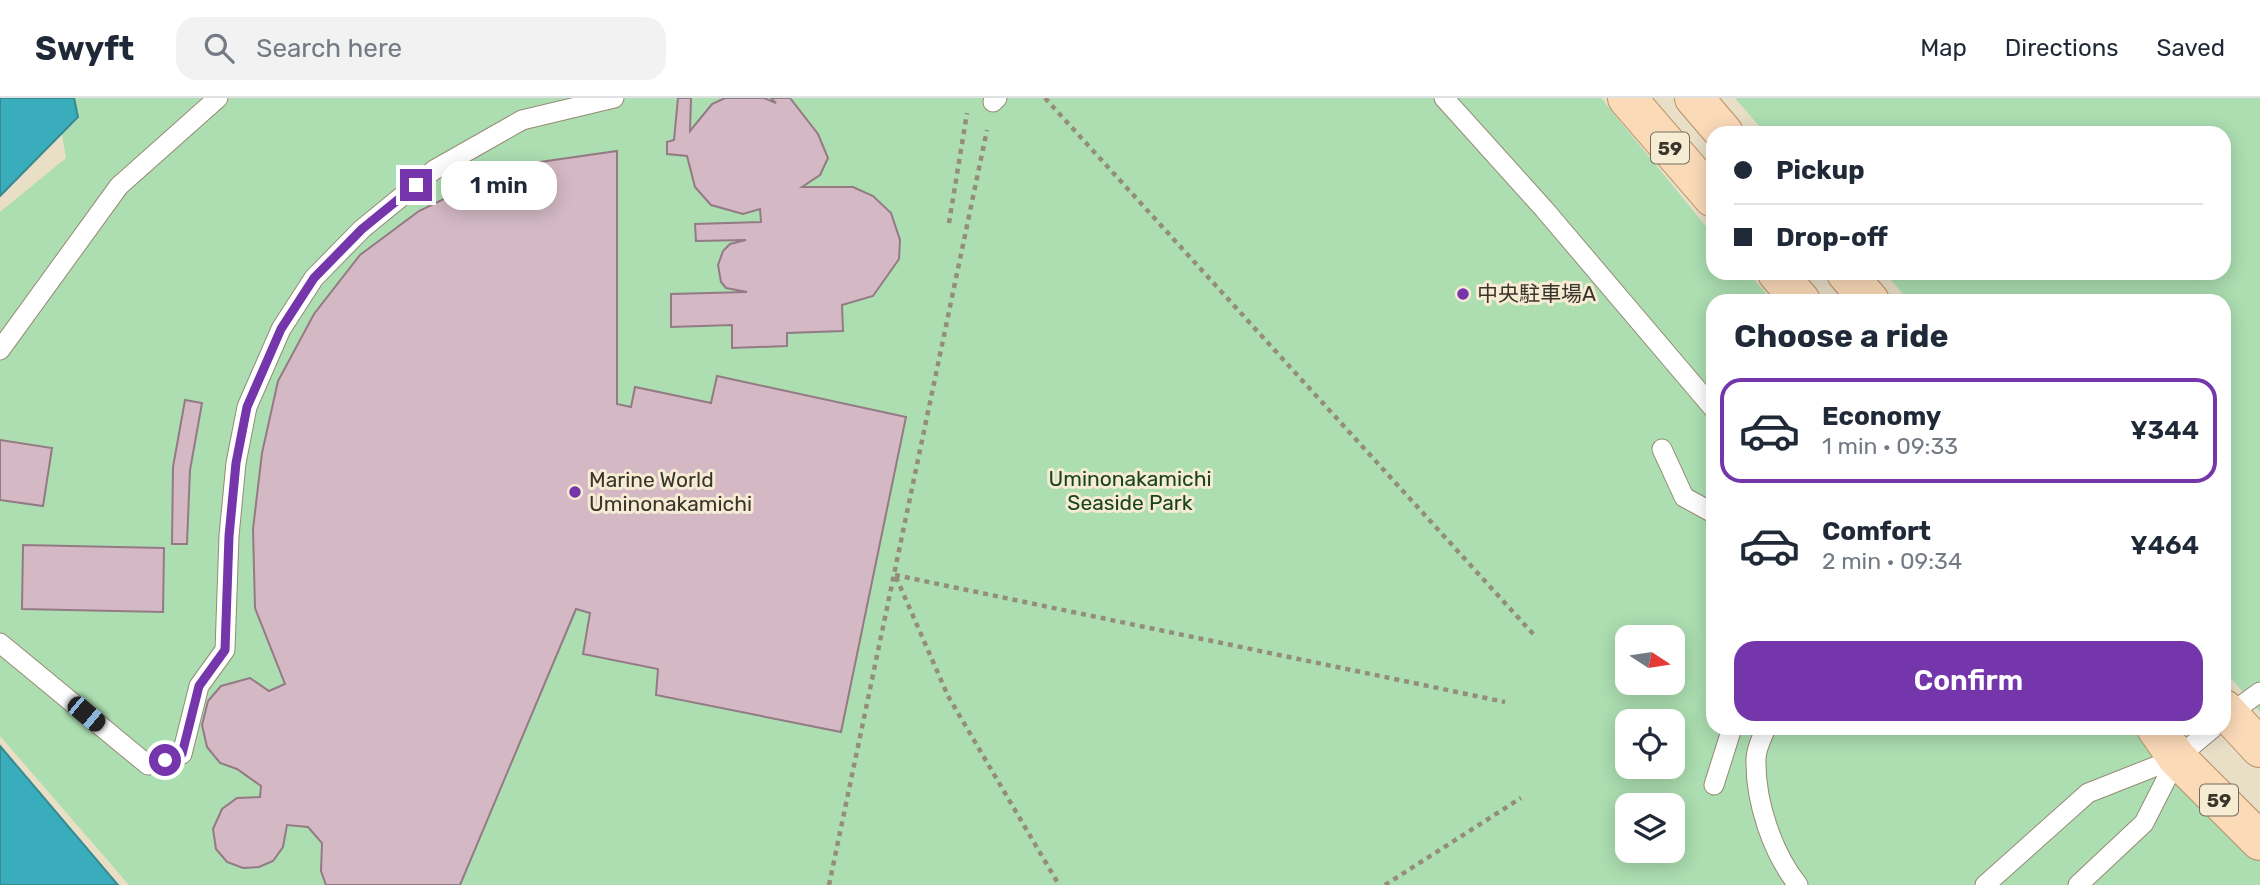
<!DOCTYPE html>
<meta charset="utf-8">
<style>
:root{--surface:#fff;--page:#f2f2f3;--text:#1f2937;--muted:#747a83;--line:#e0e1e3;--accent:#7536ab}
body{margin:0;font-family:Rubik,"Noto Sans JP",sans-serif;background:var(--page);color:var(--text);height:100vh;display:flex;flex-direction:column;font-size:26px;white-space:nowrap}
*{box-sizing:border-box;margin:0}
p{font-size:23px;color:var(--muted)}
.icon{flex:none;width:38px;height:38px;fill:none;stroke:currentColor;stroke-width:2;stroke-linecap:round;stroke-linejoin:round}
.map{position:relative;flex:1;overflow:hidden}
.drawer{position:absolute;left:1706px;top:196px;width:525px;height:441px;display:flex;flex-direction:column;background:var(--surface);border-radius:21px;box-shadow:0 4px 18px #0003}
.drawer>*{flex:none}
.banner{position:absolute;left:1706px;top:28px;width:525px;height:154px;border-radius:21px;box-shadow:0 4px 18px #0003;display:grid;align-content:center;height:154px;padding:0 28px;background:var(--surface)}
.needle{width:46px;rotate:102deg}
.controls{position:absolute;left:1615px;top:527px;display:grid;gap:14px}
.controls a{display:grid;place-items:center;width:70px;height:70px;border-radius:14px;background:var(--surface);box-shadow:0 4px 18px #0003;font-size:35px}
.end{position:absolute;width:32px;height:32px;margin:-16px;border:9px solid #7536ab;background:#fff;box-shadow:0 0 0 4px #fff}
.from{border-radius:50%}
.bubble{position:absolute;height:49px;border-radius:21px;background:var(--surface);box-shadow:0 4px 18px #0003;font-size:23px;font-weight:600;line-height:49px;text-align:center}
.car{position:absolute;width:21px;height:42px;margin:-21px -10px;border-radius:9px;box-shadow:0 0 5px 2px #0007;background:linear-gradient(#222 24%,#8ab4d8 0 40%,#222 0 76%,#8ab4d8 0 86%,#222 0)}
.banner b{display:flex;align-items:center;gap:24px;height:66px;font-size:26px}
.banner b+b{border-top:2px solid var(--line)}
.banner i{width:18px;height:18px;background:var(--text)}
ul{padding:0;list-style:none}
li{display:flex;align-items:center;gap:21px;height:105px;margin:0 14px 10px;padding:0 14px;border:4px solid transparent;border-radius:21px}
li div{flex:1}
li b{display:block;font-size:26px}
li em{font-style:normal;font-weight:600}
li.active{border-color:var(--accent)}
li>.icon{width:63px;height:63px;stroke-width:1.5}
h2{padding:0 28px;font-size:32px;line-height:84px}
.primary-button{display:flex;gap:14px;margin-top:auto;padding:14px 28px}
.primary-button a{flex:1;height:80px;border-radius:21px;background:var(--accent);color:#fff;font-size:28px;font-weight:600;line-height:80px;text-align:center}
header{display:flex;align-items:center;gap:42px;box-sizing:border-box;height:98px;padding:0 35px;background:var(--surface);border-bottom:2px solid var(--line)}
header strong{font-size:33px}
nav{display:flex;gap:38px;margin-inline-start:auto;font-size:24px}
.search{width:490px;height:63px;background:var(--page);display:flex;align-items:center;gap:18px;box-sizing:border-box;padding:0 24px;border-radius:21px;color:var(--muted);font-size:26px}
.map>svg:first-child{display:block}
</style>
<header>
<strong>Swyft</strong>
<div class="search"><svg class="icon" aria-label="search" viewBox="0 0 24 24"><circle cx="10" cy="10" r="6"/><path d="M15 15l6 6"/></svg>Search here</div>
<nav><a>Map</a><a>Directions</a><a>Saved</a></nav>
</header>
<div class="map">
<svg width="2260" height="787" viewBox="0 0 2260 787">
<rect width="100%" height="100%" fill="#e9dec6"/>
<g fill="#acdeb1" fill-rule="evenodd">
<path d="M56 0H1601L1713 137V175H1748L1773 203H1713V630H2160L2260 740V787H129L0 638V114L66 60ZM1628 539H1673V584H1628ZM1628 623H1673V668H1628ZM1628 707H1673V752H1628Z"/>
<polygon points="1735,0 2260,0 2260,614 2224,572 2224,203 1909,203 1885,175 2224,175 2224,35 1765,35"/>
</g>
<g fill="#39adbb" stroke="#398990" stroke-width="2">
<polygon points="0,0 74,0 78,19 0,98"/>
<polygon points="0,648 118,787 0,787"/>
</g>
<g fill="#d4b9c4" stroke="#937a85" stroke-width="2">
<polygon points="678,0 691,0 690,33 712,6 725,0 764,0 776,5 771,0 790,0 818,36 828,60 820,77 802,89 853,89 873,98 891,115 900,142 899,161 873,198 842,207 843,233 787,235 787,248 732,250 732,227 671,229 671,196 747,194 726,190 721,184 718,167 723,153 730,146 746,142 696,143 695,126 761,124 760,111 743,116 711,107 695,89 687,58 667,56 667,44 674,42"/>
<polygon points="617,53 617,306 631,309 635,289 711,305 717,278 906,319 841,634 656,597 658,571 583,556 590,515 576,511 460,787 326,787 321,773 322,745 308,729 287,727 283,749 273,763 259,769 243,770 227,764 216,751 213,731 222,711 237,700 260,699 261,688 237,671 220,665 207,649 202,627 208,603 221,588 250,580 269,593 285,586 255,510 253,431 262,355 278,283 314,216 360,157 419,113 512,68"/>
<polygon points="185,302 202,305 190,372 187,446 172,446 173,369"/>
<polygon points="0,342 52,350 43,408 0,402"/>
<polygon points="23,447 164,450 163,514 22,511"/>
</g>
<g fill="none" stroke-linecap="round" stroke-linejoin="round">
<defs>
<g id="lane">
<polyline points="1444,0 1544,111 1713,310"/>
<polyline points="993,4 997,0"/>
<polyline points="0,252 119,88 218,0"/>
<polyline points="1662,351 1684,399 1713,415"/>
<polyline points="0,545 148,667 182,656 199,588 225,552 229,438 236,365 247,309 281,231 314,180 362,131 434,72 522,22 614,0"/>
<polyline points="2224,620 2260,594"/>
<path d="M1766 630C1762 639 1756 651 1756 661 1755 703 1772 754 1798 787"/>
<polyline points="1714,687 1732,630"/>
<polyline points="1985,787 2088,695 2177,660 2213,630"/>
<polyline points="2078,787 2144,725 2177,660"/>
</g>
<g id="primary">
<polyline points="1627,0 1713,100"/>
<polyline points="1694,0 1724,35"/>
<polyline points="1777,175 1801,203"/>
<polyline points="1846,175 1870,203"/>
<polyline points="2224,611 2260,650"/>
<polyline points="2156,630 2177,660 2260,743"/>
</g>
</defs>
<use href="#lane" stroke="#958a74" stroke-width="21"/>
<use href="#primary" stroke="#b69168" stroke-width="40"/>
<g stroke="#958d7c" stroke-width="4.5" stroke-dasharray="5 5" stroke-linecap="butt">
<polyline points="1045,0 1535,538"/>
<polyline points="949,125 967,15"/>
<polyline points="895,477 1505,604"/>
<polyline points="896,479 948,598 1059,787"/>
<polyline points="829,787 987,32"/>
<polyline points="1385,787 1521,700"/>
</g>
<use href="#lane" stroke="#fff" stroke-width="19"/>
<use href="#primary" stroke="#fbdab8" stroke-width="38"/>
</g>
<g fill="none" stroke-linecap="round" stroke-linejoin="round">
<polyline stroke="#7536ab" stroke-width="9" points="165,662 182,656 199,588 225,552 229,438 236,365 247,309 281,231 314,180 362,131 416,87"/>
</g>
<g fill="#7536ab" stroke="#f6ebd3" stroke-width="2.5">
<circle cx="1463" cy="196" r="7"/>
<circle cx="575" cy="394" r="7"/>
</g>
<g text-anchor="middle" stroke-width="6" stroke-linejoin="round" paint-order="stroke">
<g fill="#f6ebd3" stroke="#726c5e" stroke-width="2">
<rect x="1651" y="34.5" width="38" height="31" rx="5"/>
<rect x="2200" y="686.5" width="38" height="31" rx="5"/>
</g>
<g font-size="19" font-weight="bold" fill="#3a352c">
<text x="1670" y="57">59</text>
<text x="2219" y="709">59</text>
</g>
<g font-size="21" fill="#3a352c" stroke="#f6ebd3" text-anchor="start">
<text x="1477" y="203">中央駐車場A</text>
<text x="589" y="389">Marine World<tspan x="589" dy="24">Uminonakamichi</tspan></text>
</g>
<g font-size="21" fill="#16441f" stroke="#f6ebd3">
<text x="1130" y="388">Uminonakamichi<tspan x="1130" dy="24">Seaside Park</tspan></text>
</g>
</g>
</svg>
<div class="controls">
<a><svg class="needle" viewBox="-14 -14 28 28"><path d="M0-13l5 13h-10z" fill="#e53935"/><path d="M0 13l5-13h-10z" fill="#747a83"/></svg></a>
<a><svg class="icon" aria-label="locate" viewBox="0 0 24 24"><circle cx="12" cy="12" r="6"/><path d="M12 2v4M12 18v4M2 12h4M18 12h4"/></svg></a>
<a><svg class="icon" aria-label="layers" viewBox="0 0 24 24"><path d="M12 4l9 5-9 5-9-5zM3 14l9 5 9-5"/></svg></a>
</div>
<i class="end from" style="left:165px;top:662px"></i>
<i class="end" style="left:416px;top:87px"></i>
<div class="bubble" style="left:441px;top:63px;width:116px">1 min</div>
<i class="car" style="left:86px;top:616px;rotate:130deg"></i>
<div class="banner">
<b><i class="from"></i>Pickup</b>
<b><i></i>Drop-off</b>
</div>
<section class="drawer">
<h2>Choose a ride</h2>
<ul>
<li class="active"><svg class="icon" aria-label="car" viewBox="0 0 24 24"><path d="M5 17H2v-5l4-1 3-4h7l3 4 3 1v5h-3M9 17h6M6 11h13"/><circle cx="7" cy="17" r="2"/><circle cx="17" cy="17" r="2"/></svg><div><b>Economy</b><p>1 min · 09:33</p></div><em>¥344</em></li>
<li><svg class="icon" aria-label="car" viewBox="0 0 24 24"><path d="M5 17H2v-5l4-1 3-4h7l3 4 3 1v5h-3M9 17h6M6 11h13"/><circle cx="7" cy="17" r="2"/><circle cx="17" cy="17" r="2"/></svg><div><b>Comfort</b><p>2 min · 09:34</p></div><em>¥464</em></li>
</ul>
<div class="primary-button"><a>Confirm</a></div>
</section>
</div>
